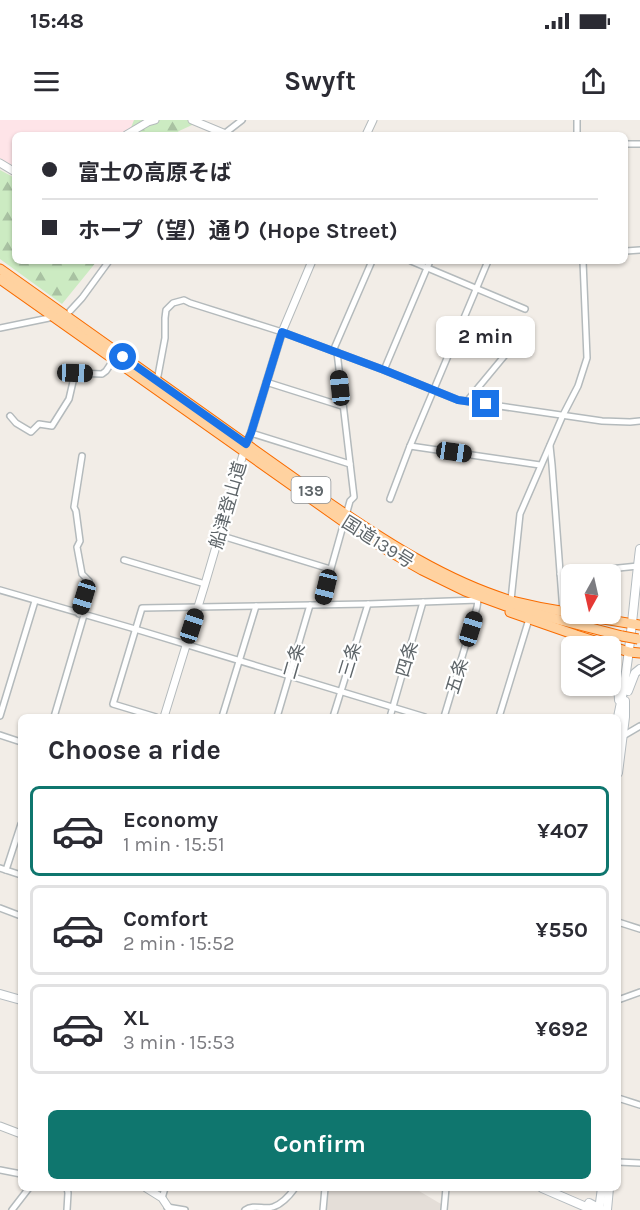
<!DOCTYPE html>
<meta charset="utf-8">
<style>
:root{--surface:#fff;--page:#f2f2f3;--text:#2b2b33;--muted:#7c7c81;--line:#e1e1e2;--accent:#0f766e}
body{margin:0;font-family:Karla,"Noto Sans JP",sans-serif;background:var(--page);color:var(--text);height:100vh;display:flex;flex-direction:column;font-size:22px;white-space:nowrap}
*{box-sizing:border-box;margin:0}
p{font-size:20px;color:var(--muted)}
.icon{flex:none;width:33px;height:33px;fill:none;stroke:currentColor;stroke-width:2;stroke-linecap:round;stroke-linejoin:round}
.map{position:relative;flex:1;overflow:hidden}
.details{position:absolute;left:18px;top:594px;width:603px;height:477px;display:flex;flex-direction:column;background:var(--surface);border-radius:9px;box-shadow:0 2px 4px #0004}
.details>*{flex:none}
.banner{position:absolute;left:12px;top:12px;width:616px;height:132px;border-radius:9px;box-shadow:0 2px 4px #0004;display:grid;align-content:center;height:132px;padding:0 30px;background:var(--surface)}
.needle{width:39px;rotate:188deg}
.fabs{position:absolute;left:561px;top:444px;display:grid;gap:12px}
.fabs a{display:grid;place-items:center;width:60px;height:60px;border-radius:9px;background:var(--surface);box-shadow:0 2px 4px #0004;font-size:30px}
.end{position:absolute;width:27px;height:27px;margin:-14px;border:8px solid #1a73e8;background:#fff;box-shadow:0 0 0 3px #fff}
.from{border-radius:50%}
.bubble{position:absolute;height:42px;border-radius:9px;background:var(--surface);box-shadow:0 2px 4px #0004;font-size:20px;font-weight:700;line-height:42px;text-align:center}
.car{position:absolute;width:18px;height:36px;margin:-18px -9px;border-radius:8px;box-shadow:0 0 4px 2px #0007;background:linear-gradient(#222 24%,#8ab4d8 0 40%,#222 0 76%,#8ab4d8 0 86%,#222 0)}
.banner b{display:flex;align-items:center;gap:21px;height:57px;font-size:22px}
.banner b+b{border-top:2px solid var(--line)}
.banner i{width:15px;height:15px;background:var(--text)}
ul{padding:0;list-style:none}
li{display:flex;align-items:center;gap:18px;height:90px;margin:0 12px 9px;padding:0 18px;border:3px solid var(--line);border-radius:9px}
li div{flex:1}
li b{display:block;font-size:22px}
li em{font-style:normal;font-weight:700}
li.on{border-color:var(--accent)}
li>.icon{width:54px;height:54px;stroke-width:1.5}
h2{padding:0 30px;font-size:27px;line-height:72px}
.cta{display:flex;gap:12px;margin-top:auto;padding:12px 30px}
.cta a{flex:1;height:69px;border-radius:9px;background:var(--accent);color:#fff;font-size:24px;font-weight:700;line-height:69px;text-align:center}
.status{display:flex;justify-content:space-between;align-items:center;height:42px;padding:0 30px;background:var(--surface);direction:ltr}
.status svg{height:16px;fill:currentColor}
header{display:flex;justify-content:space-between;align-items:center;height:78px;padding:0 30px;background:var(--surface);font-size:27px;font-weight:700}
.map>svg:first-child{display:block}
</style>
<div class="status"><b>15:48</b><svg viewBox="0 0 49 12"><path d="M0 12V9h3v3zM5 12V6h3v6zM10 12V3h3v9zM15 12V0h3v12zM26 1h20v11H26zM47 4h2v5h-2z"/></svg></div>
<header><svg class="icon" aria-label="menu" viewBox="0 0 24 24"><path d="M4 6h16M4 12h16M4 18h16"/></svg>Swyft<svg class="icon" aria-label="share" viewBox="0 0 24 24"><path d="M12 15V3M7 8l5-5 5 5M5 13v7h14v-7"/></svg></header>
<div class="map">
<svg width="640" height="1090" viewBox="0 0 640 1090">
<defs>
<pattern id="forest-firs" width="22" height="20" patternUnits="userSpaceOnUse" patternTransform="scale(1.5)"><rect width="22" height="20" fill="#ccebc2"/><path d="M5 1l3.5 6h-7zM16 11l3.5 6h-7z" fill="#a9c2a2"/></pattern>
</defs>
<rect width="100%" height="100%" fill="#f2ede7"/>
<polygon fill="#e4ded8" points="326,1068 414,1068 441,1084 441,1090 324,1090"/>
<polygon fill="#fee4e8" points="0,0 142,0 118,15 15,15 15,47 0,38"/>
<g fill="url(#forest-firs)">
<polygon points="134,0 203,0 179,11 174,15 128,15"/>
<polygon points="0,50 15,58 15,141 97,141 62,184 0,139"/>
</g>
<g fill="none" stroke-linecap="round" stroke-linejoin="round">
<defs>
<g id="minor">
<polyline points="577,0 577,15"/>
<polyline points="224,14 242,0"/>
<polyline points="626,24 640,24"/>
<polyline points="626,131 640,130"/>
<polyline points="411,141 525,189"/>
<polyline points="70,191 82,178 109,141"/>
<polyline points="0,208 49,198"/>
<polyline points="333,231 372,141"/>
<polyline points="384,250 430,141"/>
<polyline points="157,261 165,218 165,198 166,190 173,183 184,180 190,183 282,212 384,250 458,280 602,301 630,302 640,301"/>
<polyline points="266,262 342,286"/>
<polyline points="467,281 506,234"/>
<polyline points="10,296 16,303 31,312 39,304 52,306 69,279 75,253 102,254 106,251 114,239"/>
<polyline points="251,313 350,344"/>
<polyline points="410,326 540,345"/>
<polyline points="550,326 552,345 563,492"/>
<polyline points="390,379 410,326 488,141"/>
<polyline points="219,415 330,449"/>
<polyline points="124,440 205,464"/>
<polyline points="560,454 638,446"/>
<polyline points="0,470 135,509 425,597"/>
<polyline points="511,480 520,394 563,295 578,266 587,238 583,141"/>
<polyline points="321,484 350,381 354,377 337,232"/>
<polyline points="79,494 89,461 82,454 77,427 80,421 76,391 74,387 82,336"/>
<polyline points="0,596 35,481"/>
<polyline points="54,597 84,495"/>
<polyline points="156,597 113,584 142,488 368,484 478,480 477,487 444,597"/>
<polyline points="222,597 256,486"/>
<polyline points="277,597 310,485"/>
<polyline points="333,597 368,484"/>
<polyline points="390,597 423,482"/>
<polyline points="499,597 529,499"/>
<polyline points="0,615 21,622"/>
<polyline points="618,615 623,616 640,606"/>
<polyline points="0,748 21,755"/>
<polyline points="6,750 21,704"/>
<polyline points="0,788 21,796"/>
<polyline points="618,802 640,809"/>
<polyline points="618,880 640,872"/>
<polyline points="618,978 640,985"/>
<polyline points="618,1042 640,1043"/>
<polyline points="0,1050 21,1054"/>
<polyline points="67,1068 68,1073 67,1090"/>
<polyline points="162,1078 165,1068"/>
<polyline points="167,1087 185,1090"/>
<polyline points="12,1090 29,1068"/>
<path d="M245 1090C254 1084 264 1090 273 1087 282 1084 290 1075 295 1068"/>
<polyline points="323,1090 325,1068"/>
<polyline points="444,1090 446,1068"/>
</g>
<g id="tertiary">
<polyline points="192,0 228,15"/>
<polyline points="126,15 148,2 155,0"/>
<polyline points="366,15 373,0"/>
<polyline points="0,43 15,52"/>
<polyline points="164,597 205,464 244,331 251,313 282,212 312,141"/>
<polyline points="0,1006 21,1014"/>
<polyline points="146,1068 162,1078 170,1090"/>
</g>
<g id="secondary">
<path d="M610 548C617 557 619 569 619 580"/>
<polyline points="628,571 635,553 640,549"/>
<path d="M618 597C630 542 633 485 640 429"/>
<polyline points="618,653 625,597 625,581"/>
<polyline points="0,874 21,880"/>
<polyline points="542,1068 593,1090"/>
<polyline points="589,1083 602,1090"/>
<polyline points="599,1090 602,1068"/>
<polyline points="607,1090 609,1068"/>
</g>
<g id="trunk">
<path d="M0 149 329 383C386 422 446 461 512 481 532 486 552 490 572 493"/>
<polyline points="0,159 344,402 382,427 422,450 465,471 506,486 622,516"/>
<polyline points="510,492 576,515 629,532 640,533"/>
<polyline points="573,494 640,505"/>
</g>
</defs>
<use href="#minor" stroke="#b4babc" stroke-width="8"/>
<use href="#tertiary" stroke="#b4babc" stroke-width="9"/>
<use href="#secondary" stroke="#b5bcc0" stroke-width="10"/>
<use href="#trunk" stroke="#f96c00" stroke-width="11"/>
<use href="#minor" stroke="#fff" stroke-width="5"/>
<use href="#tertiary" stroke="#fff" stroke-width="7"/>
<use href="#secondary" stroke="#fff" stroke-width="8"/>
<use href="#trunk" stroke="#ffd2a0" stroke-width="9"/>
<defs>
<polyline id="trunk-bridge" points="622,516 638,519"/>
</defs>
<use href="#trunk-bridge" stroke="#f96c00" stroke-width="11" stroke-linecap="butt"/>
<use href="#trunk-bridge" stroke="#ffd2a0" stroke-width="9"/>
</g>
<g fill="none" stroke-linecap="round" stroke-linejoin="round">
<polyline stroke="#1a73e8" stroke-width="8" points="123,237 246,324 251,313 282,212 384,250 458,280 486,284"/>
</g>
<g text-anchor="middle" stroke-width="4.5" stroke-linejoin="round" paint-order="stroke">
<rect fill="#fff" stroke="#8e9396" stroke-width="1.5" x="291.5" y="357" width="39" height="26" rx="4.5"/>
<g font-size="16" font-weight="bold" fill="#5e6569">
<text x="311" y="376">139</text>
</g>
<g font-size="18" fill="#5e6569" stroke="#fff">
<text transform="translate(228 385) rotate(-74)" y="6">船津登山道</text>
<text transform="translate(378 422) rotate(32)" y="6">国道139号</text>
<text transform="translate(407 539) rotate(-74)" y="6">四条</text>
<text transform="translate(350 540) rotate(-73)" y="6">三条</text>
<text transform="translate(294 541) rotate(-74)" y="6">二条</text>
<text transform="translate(457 556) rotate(-73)" y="6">五条</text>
</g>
</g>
</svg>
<div class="fabs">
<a><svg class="needle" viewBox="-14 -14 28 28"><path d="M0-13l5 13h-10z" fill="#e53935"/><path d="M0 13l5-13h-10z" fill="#7c7c81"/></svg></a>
<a><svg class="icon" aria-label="layers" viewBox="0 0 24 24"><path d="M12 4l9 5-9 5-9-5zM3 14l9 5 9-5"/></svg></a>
</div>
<i class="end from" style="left:123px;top:237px"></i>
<i class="end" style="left:486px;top:284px"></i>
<div class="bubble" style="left:436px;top:196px;width:99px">2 min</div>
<i class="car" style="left:75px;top:253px;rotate:92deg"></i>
<i class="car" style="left:340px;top:268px;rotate:354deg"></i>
<i class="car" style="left:454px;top:332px;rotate:98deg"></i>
<i class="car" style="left:326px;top:467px;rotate:194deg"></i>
<i class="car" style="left:84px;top:477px;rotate:197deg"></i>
<i class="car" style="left:192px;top:506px;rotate:18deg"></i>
<i class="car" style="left:471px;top:509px;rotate:17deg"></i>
<div class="banner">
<b><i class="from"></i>富士の高原そば</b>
<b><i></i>ホープ（望）通り (Hope Street)</b>
</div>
<section class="details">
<h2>Choose a ride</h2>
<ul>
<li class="on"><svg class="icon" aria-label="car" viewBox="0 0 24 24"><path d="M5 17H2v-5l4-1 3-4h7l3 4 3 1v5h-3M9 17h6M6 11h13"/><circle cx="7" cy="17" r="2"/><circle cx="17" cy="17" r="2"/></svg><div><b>Economy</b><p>1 min · 15:51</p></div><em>¥407</em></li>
<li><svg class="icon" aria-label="car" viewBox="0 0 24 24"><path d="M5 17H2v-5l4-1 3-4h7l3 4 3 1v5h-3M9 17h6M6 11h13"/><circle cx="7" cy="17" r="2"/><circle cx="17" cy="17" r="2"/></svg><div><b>Comfort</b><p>2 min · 15:52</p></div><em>¥550</em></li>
<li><svg class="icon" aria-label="car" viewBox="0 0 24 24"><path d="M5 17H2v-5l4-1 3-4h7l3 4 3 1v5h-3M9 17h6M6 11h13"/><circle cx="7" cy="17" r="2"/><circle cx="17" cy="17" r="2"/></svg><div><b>XL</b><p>3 min · 15:53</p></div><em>¥692</em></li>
</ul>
<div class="cta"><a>Confirm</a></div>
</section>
</div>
